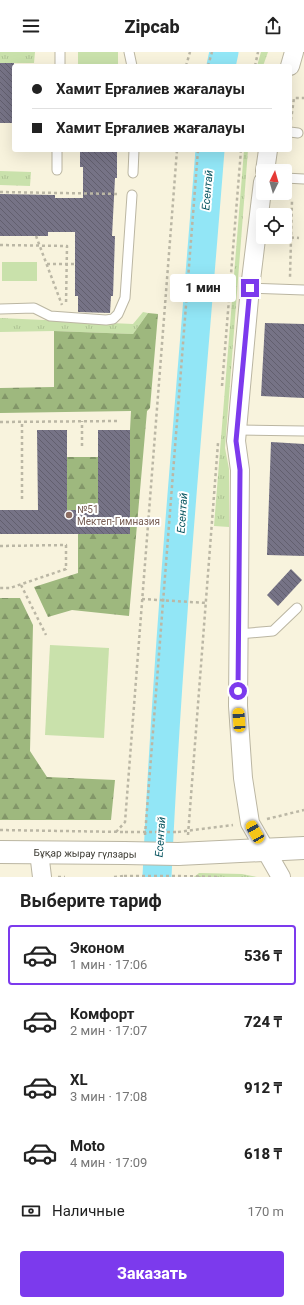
<!DOCTYPE html>
<html lang="ru">
<meta charset="utf-8">
<style>
:root{--surface:#fff;--page:#f6f6f6;--text:#222;--muted:#767676;--line:#e0e0e0;--accent:#7c3aed}
body{margin:0;font-family:Roboto,sans-serif;background:var(--page);color:var(--text);height:100vh;display:flex;flex-direction:column;font-size:15px;white-space:nowrap}
*{box-sizing:border-box;margin:0}
p{font-size:13px;color:var(--muted)}
.icon{flex:none;width:22px;height:22px;fill:none;stroke:currentColor;stroke-width:2;stroke-linecap:round;stroke-linejoin:round}
.map{position:relative;height:825px;overflow:hidden}
.side{display:flex;flex-direction:column;background:var(--surface);flex:1}
.side>*{flex:none}
.top-card{position:absolute;left:12px;top:12px;width:280px;height:88px;border-radius:4px;box-shadow:0 4px 16px #0002;display:grid;align-content:center;height:88px;padding:0 20px;background:var(--surface)}
.needle{width:26px;rotate:5deg}
.tools{position:absolute;left:256px;top:112px;display:grid;gap:8px}
.tools a{display:grid;place-items:center;width:36px;height:36px;border-radius:4px;background:var(--surface);box-shadow:0 4px 16px #0002;font-size:20px}
.end{position:absolute;width:18px;height:18px;margin:-9px;border:5px solid #7c3aed;background:#fff;box-shadow:0 0 0 2px #fff}
.from{border-radius:50%}
.bubble{position:absolute;height:28px;border-radius:4px;background:var(--surface);box-shadow:0 4px 16px #0002;font-size:13px;font-weight:800;line-height:28px;text-align:center}
.car{position:absolute;width:12px;height:24px;margin:-12px -6px;border-radius:5px;box-shadow:0 0 3px 1px #0007;background:linear-gradient(#f5c518 24%,#345 0 40%,#f5c518 0 76%,#345 0 86%,#f5c518 0)}
.top-card b{display:flex;align-items:center;gap:14px;height:38px;font-size:15px}
.top-card b+b{border-top:1px solid var(--line)}
.top-card i{width:10px;height:10px;background:var(--text)}
ul{padding:0;list-style:none}
li{display:flex;align-items:center;gap:12px;height:60px;margin:0 8px 6px;padding:0 12px;border:2px solid transparent;border-radius:4px}
li div{flex:1}
li b{display:block;font-size:15px}
li em{font-style:normal;font-weight:800}
li.on{border-color:var(--accent)}
li>.icon{width:36px;height:36px;stroke-width:1.5}
h2{padding:0 20px;font-size:18px;line-height:48px}
.pay{display:flex;align-items:center;gap:10px;height:44px;padding:0 20px;font-size:15px}
.pay p{margin-inline-start:auto}
.cta{display:flex;gap:8px;margin-top:auto;padding:8px 20px}
.cta a{flex:1;height:46px;border-radius:4px;background:var(--accent);color:#fff;font-size:16px;font-weight:800;line-height:46px;text-align:center}
header{display:flex;justify-content:space-between;align-items:center;height:52px;padding:0 20px;background:var(--surface);font-size:18px;font-weight:800}
.map>svg:first-child{display:block}
</style>
<header><svg class="icon" aria-label="menu" viewBox="0 0 24 24"><path d="M4 6h16M4 12h16M4 18h16"/></svg>Zipcab<svg class="icon" aria-label="share" viewBox="0 0 24 24"><path d="M12 15V3M7 8l5-5 5 5M5 13v7h14v-7"/></svg></header>
<div class="map">
<svg width="304" height="825" viewBox="0 0 304 825">
<defs>
<pattern id="grass-tufts" width="24" height="20" patternUnits="userSpaceOnUse"><rect width="24" height="20" fill="#c9e1ab"/><path d="M3 7l-1-3M5 7V3M7 7l1-3M15 17l-1-3M17 17v-4M19 17l1-3" fill="none" stroke="#adc293"/></pattern>
<pattern id="forest-firs" width="22" height="20" patternUnits="userSpaceOnUse"><rect width="22" height="20" fill="#9eb87e"/><path d="M5 1l3.5 6h-7zM16 11l3.5 6h-7z" fill="#829668"/></pattern>
<pattern id="building-back-hatch" width="6" height="6" patternUnits="userSpaceOnUse"><rect width="6" height="6" fill="#767386"/><path d="M-1 5l2 2M0 0l6 6M5-1l2 2" fill="none" stroke="#625f6e"/></pattern>
</defs>
<rect width="100%" height="100%" fill="#f8f3dd"/>
<g fill="url(#grass-tufts)">
<polygon points="0,0 35,0 34,11 0,11"/>
<polygon points="261,0 268,0 263,14 257,14"/>
<polygon points="244,98 248,98 225,396 229,417 229,475 214,474"/>
<polygon points="0,119 31,120 30,134 0,133"/>
<polygon points="143,260 148,261 133,282 54,279 0,280 0,266 133,272"/>
<polygon points="199,821 242,822 257,825 194,825"/>
</g>
<g fill="url(#forest-firs)">
<polygon points="148,261 158,262 150,356 147,359 129,564 72,558 48,565 34,535 78,521 78,482 130,482 130,378 131,359 0,361 0,336 54,335 54,279 133,282"/>
<rect x="67" y="405" width="31" height="53"/>
<polygon points="0,546 20,546 33,573 30,699 47,725 115,728 111,768 0,768"/>
</g>
<g fill="#c9e1ab">
<rect x="78" y="0" width="40" height="14"/>
<rect x="2" y="210" width="35" height="19"/>
<polygon points="50,593 109,596 104,686 45,683"/>
</g>
<g fill="none" stroke-linecap="round" stroke-linejoin="round">
<g stroke="#92e6f6" stroke-width="29">
<polyline points="221,14 224,0"/>
<path d="M157 825C168 582 191 340 210 98"/>
</g>
</g>
<g fill="url(#building-back-hatch)">
<rect x="0" y="11" width="14" height="60"/>
<polygon points="80,98 117,98 117,126 115,126 112,184 115,184 113,244 111,244 110,261 78,260 78,244 75,244 75,180 48,180 48,184 0,184 0,142 55,143 55,146 83,146 83,115 80,115"/>
<polygon points="265,271 304,272 304,346 261,344"/>
<polygon points="37,378 67,378 67,458 98,458 98,378 130,378 130,482 0,482 0,458 38,458"/>
<polygon points="271,390 304,392 304,504 267,503"/>
<polygon points="291,517 302,528 278,554 267,543"/>
</g>
<g fill="none" stroke-linecap="round" stroke-linejoin="round">
<defs>
<g id="service">
<polyline points="129,0 132,14"/>
<polyline points="60,14 60,0"/>
<polyline points="290,80 298,81"/>
<polyline points="57,118 57,98"/>
<polyline points="133,121 134,98"/>
<polyline points="285,126 304,127"/>
<polyline points="250,236 304,238"/>
<polyline points="0,257 34,256 50,264 106,268 113,267 118,262 125,246 132,143"/>
<polyline points="237,378 304,379"/>
<polyline points="238,582 273,579 297,556"/>
</g>
<g id="minor">
<polyline points="290,14 294,0"/>
<polyline points="265,119 268,98"/>
<polyline points="263,130 250,236 236,389 240,418 238,654 243,726 250,771 281,825"/>
<polyline points="39,800 42,825"/>
</g>
<g id="tertiary">
<polyline points="0,800 124,801"/>
<polyline points="178,802 304,796"/>
</g>
</defs>
<use href="#service" stroke="#bbb6a2" stroke-width="11"/>
<use href="#minor" stroke="#bbb6a2" stroke-width="20"/>
<use href="#tertiary" stroke="#bbb6a2" stroke-width="24"/>
<g stroke="#bbb7a5" stroke-width="2.5" stroke-dasharray="3 3" stroke-linecap="butt">
<polyline points="186,14 190,0"/>
<polyline points="208,14 212,0"/>
<polyline points="255,14 258,0"/>
<polyline points="291,68 294,46 304,46"/>
<polyline points="0,140 119,142"/>
<polyline points="284,141 292,149 290,225"/>
<polyline points="36,184 62,253"/>
<polyline points="285,185 299,186"/>
<polyline points="0,193 67,194 66,253"/>
<polyline points="47,212 75,212"/>
<polyline points="222,334 241,98"/>
<polyline points="0,370 119,369"/>
<polyline points="82,394 82,369"/>
<polyline points="22,447 22,370"/>
<polyline points="0,494 66,493 66,517 10,536 0,536"/>
<polyline points="21,533 46,583"/>
<polyline points="267,767 304,758"/>
<polyline points="0,778 125,780"/>
<polyline points="116,780 125,770 177,98"/>
<polyline points="178,780 233,773"/>
<polyline points="145,783 198,98"/>
<polyline points="188,783 218,391"/>
<polyline points="178,824 220,825"/>
<polyline points="58,825 65,825"/>
<polyline points="114,825 124,824"/>
</g>
<use href="#service" stroke="#fff" stroke-width="9"/>
<use href="#minor" stroke="#fff" stroke-width="18"/>
<use href="#tertiary" stroke="#fff" stroke-width="22"/>
<defs>
<polyline id="tertiary-bridge" points="124,801 178,802"/>
</defs>
<use href="#tertiary-bridge" stroke="#bbb6a2" stroke-width="24" stroke-linecap="butt"/>
<g stroke="#bbb7a5" stroke-width="2.5" stroke-dasharray="3 3" stroke-linecap="butt">
<polyline points="142,547 207,551"/>
<polyline points="125,780 178,780"/>
<polyline points="124,824 178,824"/>
</g>
<use href="#tertiary-bridge" stroke="#fff" stroke-width="22"/>
</g>
<g fill="none" stroke-linecap="round" stroke-linejoin="round">
<polyline stroke="#7c3aed" stroke-width="5" points="238,639 240,418 236,389 250,236"/>
</g>
<circle fill="#8d6e63" stroke="#fff" stroke-width="1.5" cx="69" cy="463" r="4"/>
<g text-anchor="middle" stroke-width="4" stroke-linejoin="round" paint-order="stroke">
<g font-size="10" fill="#785e54" stroke="#fff" text-anchor="start">
<text x="77" y="461">№51<tspan x="77" dy="12">Мектеп-Гимназия</tspan></text>
</g>
<g font-size="10" fill="#39372f" stroke="#fff">
<text transform="translate(85 801) rotate(1)" y="4">Бұқар жырау гүлзары</text>
</g>
<g font-size="11" font-style="italic" fill="#07545f" stroke="#fff">
<text transform="translate(207 138) rotate(-85)" y="4">Есентай</text>
<text transform="translate(182 461) rotate(-86)" y="4">Есентай</text>
<text transform="translate(160 785) rotate(-86)" y="4">Есентай</text>
</g>
</g>
</svg>
<div class="tools">
<a><svg class="needle" viewBox="-14 -14 28 28"><path d="M0-13l5 13h-10z" fill="#e53935"/><path d="M0 13l5-13h-10z" fill="#767676"/></svg></a>
<a><svg class="icon" aria-label="locate" viewBox="0 0 24 24"><circle cx="12" cy="12" r="6"/><path d="M12 2v4M12 18v4M2 12h4M18 12h4"/></svg></a>
</div>
<i class="end from" style="left:238px;top:639px"></i>
<i class="end" style="left:250px;top:236px"></i>
<div class="bubble" style="left:170px;top:222px;width:66px">1 мин</div>
<i class="car" style="left:239px;top:668px;rotate:356deg"></i>
<i class="car" style="left:255px;top:780px;rotate:330deg"></i>
<div class="top-card">
<b><i class="from"></i>Хамит Ерғалиев жағалауы</b>
<b><i></i>Хамит Ерғалиев жағалауы</b>
</div>
</div>
<section class="side">
<h2>Выберите тариф</h2>
<ul>
<li class="on"><svg class="icon" aria-label="car" viewBox="0 0 24 24"><path d="M5 17H2v-5l4-1 3-4h7l3 4 3 1v5h-3M9 17h6M6 11h13"/><circle cx="7" cy="17" r="2"/><circle cx="17" cy="17" r="2"/></svg><div><b>Эконом</b><p>1 мин · 17:06</p></div><em>536 ₸</em></li>
<li><svg class="icon" aria-label="car" viewBox="0 0 24 24"><path d="M5 17H2v-5l4-1 3-4h7l3 4 3 1v5h-3M9 17h6M6 11h13"/><circle cx="7" cy="17" r="2"/><circle cx="17" cy="17" r="2"/></svg><div><b>Комфорт</b><p>2 мин · 17:07</p></div><em>724 ₸</em></li>
<li><svg class="icon" aria-label="car" viewBox="0 0 24 24"><path d="M5 17H2v-5l4-1 3-4h7l3 4 3 1v5h-3M9 17h6M6 11h13"/><circle cx="7" cy="17" r="2"/><circle cx="17" cy="17" r="2"/></svg><div><b>XL</b><p>3 мин · 17:08</p></div><em>912 ₸</em></li>
<li><svg class="icon" aria-label="car" viewBox="0 0 24 24"><path d="M5 17H2v-5l4-1 3-4h7l3 4 3 1v5h-3M9 17h6M6 11h13"/><circle cx="7" cy="17" r="2"/><circle cx="17" cy="17" r="2"/></svg><div><b>Moto</b><p>4 мин · 17:09</p></div><em>618 ₸</em></li>
</ul>
<div class="pay"><svg class="icon" aria-label="cash" viewBox="0 0 24 24"><path d="M3 7h18v10H3z"/><circle cx="12" cy="12" r="2"/></svg>Наличные<p>170 m</p></div>
<div class="cta"><a>Заказать</a></div>
</section>
